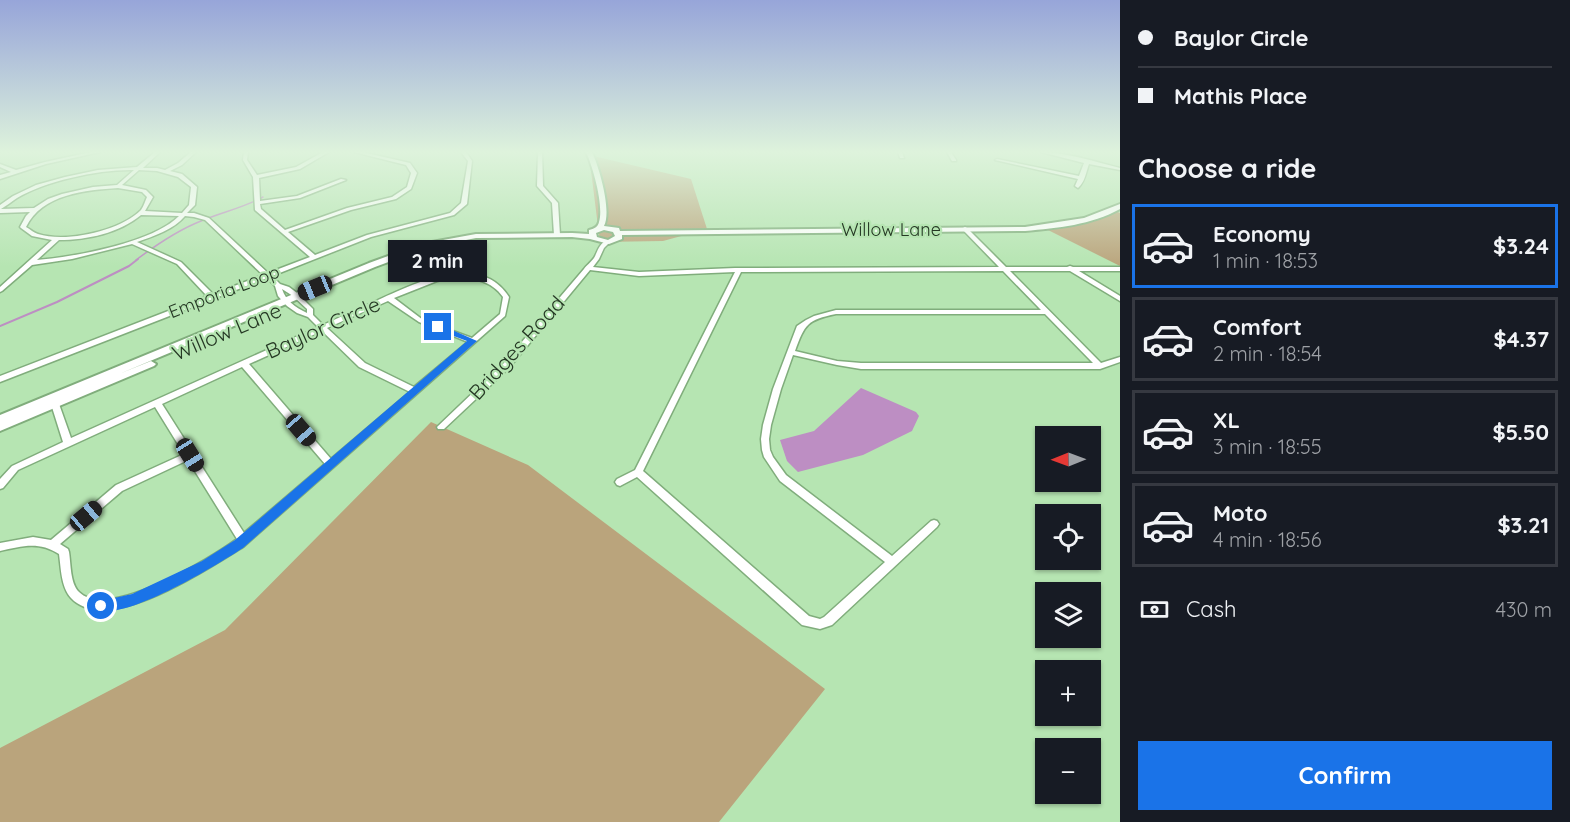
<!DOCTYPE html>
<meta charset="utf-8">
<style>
:root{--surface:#171b24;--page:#242831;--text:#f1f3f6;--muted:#9ea1a6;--line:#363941;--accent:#1a73e8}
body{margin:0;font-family:Quicksand,sans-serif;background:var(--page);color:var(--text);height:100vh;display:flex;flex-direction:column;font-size:22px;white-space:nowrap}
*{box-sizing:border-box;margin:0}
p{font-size:20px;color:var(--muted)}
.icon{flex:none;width:33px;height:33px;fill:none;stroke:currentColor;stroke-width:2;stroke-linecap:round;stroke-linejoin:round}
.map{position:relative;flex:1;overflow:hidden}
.details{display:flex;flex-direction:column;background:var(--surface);width:450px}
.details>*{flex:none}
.hud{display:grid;align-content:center;height:132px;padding:0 18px;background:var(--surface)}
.needle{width:39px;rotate:269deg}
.tools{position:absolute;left:1035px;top:426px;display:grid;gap:12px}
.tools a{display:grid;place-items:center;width:66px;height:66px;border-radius:0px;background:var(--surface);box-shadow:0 2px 4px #0004;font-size:30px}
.end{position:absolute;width:27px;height:27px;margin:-14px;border:8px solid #1a73e8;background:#fff;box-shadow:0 0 0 3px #fff}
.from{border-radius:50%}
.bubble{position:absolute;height:42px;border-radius:0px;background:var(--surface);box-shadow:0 2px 4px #0004;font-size:20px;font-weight:700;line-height:42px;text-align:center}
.car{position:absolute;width:18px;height:36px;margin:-18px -9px;border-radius:8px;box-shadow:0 0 4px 2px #0007;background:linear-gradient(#222 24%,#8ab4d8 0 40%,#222 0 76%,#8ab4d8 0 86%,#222 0)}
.hud b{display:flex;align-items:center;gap:21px;height:57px;font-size:22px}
.hud b+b{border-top:2px solid var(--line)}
.hud i{width:15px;height:15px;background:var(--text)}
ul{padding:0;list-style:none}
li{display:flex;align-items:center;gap:18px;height:84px;margin:0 12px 9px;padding:0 6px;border:3px solid var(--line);border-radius:0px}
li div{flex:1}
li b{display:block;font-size:22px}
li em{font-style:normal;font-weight:700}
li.on{border-color:var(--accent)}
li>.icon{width:54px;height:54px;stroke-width:1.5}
h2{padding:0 18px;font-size:27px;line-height:72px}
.pay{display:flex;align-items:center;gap:15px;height:66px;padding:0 18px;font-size:22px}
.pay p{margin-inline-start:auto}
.primary-button{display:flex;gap:12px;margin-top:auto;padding:12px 18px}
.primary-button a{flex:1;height:69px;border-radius:0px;background:var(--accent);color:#fff;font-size:24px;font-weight:700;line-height:69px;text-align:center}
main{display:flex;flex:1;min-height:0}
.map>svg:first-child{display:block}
</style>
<main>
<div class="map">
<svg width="1120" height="822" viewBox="0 0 1120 822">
<rect width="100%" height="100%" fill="#b6e5b2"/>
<g fill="#baa47c">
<polygon points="589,155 691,179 707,229 663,241 600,242"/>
<path d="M1110 208 1120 213V266L1042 227C1069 225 1088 223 1110 208Z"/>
<polygon points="431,422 528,465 825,689 719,822 0,822 0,748 225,630"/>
</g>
<polygon fill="#bd8ec3" points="861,388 916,412 919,416 912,431 863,455 798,472 787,461 780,440 814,431"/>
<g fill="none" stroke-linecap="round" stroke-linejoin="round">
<path stroke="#bd8ec3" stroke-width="1.5" d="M136 260C156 245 178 230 201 221 222 212 243 208 263 197"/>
<polyline stroke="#bd8ec3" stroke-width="2" points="0,326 57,302 129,266 138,259"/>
<defs>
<g id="minor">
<polygon points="91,152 100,152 46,164 0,179 0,175 11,172 0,167 0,164 16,170 45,162"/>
<path d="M155 152H160L143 168H157L165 170 178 163 191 152H196L182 165 170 171 182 174 197 187 195 205 187 213H194L209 218 268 273 310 257 255 210 253 177 243 160 244 152H248L247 160 257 175 296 167 323 152H329L300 169 259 178 260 201 297 196 341 179 346 180 300 198 260 204 261 209 285 230 347 208 392 197 407 187 411 173 406 165 354 152H362L410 163 417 173 411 189 396 199 351 210 288 232 315 255 367 235 450 213 461 203 468 161 461 152H466L472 161 467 204 454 215 371 237 272 276 280 284 289 287 297 293 313 309V315L323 325C342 316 360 308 378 300 415 283 480 251 509 297L505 316 243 547C209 568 107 637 71 598 61 587 61 568 59 554 39 541 22 546 0 551V543L33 537 51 540 116 485 184 454 155 407 18 470 3 488 0 489V479L12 466 63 442 51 404 52 402 55 401 59 404 71 438 318 327 308 317 297 313 287 306 278 296 275 286 267 278 0 382V376L207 296 177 264 132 244 72 259 32 265 2 291 0 292V287L52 240 32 236 21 228 20 227 26 216 30 212 0 213V205L13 196 36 185 65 177 98 170 137 167ZM134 170 117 185 93 187 62 194 48 199 34 208 1 209C6 206 11 202 17 198 45 181 100 169 134 170ZM139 170 157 171 178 177 191 187 189 205 182 213 145 211 153 197 146 190 122 185ZM118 188 142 192 147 197C145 201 144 206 141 210 120 231 66 243 38 234 34 233 30 229 26 227 42 194 86 190 118 188ZM141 215 179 216C152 243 74 257 37 260L59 240C88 240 119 233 141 215ZM185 216 194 217 205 220 263 275 213 294 181 262 137 242C154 236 173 230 185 216ZM455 277C473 277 492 281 503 297L500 314 472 338 423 320 394 298 437 281ZM282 289 293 296 307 309V313C295 307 286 301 282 289ZM388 301 419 322 468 342 414 387 365 363 327 328ZM322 331 359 367 410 392 331 459 249 364ZM242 367 325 464 244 533 162 404ZM188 460 237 539C210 559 108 621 79 592 70 583 71 564 69 552L68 549 60 544 122 491Z"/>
<polygon points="538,152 542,152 543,186 558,203 560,235 557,237 554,235 552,203 537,186"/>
<polygon points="898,152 902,152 904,158 900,158"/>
<polygon points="947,152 951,152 956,160 956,161 952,161"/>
<path d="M1041 152C1065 152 1096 162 1120 168V170L1089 164C1086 172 1085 182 1078 188L1075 186 1078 179 995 160 997 159 1079 176 1084 163Z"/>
<path d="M965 227 967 228 1006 267H1067L1070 266 1073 267H1120V271H1079L1120 296V301L1070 271H1010L1101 363 1120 357V362L1100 369H861L837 365 793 355 781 389 771 425 769 439 770 450 773 457 786 475 892 556 931 521 934 520 937 521 939 524 937 527 832 625 820 629 802 625 637 477 620 486 617 485 615 482 617 479 635 470 735 272 639 276 590 270 509 368 444 429H438L437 427 503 364 584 269C586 266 591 262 594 258 598 251 598 246 605 241L610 242 604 248 599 259 593 267 639 272 735 268 999 267 963 230V228ZM1003 271 1041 310H836L814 316 806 320 797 326 773 389 763 425 761 439 762 450 764 457 780 481 885 562 824 617 820 619 809 616 643 471 741 272ZM836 314H1045L1093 363H861L837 361 795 351C805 324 807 320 836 314Z"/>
</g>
<path id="tertiary" d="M586 152H592C599 167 612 211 604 226L619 228 620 231 1025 227 1084 218 1120 204V209C1091 225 1058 228 1025 231L622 235V239L609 244 590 239 572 237 476 238 426 248 375 267 119 374 151 361 156 364 154 366 0 431V415L369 263 421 244 476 234 572 233 589 234V230C594 229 598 227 599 222 604 206 593 167 586 152ZM604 230 613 232 615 236 608 240 597 237 596 233Z"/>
</defs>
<use href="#minor" stroke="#80ad7c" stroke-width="3"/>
<use href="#tertiary" stroke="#80ad7c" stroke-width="4"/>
<use href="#minor" fill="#fff" fill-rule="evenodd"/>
<use href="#tertiary" fill="#fff" fill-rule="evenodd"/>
</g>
<linearGradient id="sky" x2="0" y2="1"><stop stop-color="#97a5d9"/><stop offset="0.57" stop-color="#def3dc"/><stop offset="1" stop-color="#def3dc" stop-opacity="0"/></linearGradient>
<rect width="1120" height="267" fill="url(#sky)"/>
<path fill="#1a73e8" d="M435 325H441L477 341 243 548C217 565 126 621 96 610L95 606 96 602 132 594 202 561 235 540 467 341 435 329Z"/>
<g text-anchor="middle" stroke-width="4.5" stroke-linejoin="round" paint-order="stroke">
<g font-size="18" fill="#253824" stroke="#b6e5b2">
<text x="891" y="236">Willow Lane</text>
<text transform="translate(224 292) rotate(-21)" y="6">Emporia Loop</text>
</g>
<g font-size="21" fill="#253824" stroke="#b6e5b2">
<text transform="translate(323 328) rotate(-24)" y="7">Baylor Circle</text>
<text transform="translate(227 332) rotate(-23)" y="7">Willow Lane</text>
<text transform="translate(517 348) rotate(-48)" y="7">Bridges Road</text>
</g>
</g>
</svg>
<div class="tools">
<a><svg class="needle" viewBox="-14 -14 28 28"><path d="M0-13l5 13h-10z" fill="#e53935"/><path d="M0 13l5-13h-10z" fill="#9ea1a6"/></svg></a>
<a><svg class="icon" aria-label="locate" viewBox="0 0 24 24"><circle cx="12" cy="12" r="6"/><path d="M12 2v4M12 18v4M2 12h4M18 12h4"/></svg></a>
<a><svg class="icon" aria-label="layers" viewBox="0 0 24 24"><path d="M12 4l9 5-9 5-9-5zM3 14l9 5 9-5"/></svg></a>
<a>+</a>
<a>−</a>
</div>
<i class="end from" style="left:101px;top:606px"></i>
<i class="end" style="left:438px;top:327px"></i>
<div class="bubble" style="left:388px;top:240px;width:99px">2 min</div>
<i class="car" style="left:315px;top:288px;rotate:248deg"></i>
<i class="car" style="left:301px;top:430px;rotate:139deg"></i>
<i class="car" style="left:190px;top:455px;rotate:148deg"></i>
<i class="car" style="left:86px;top:516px;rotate:50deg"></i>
</div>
<section class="details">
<div class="hud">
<b><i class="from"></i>Baylor Circle</b>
<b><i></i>Mathis Place</b>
</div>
<h2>Choose a ride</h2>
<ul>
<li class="on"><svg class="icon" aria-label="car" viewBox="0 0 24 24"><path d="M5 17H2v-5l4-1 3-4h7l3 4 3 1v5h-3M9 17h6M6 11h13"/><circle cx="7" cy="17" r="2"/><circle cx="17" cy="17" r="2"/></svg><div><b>Economy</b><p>1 min · 18:53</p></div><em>$3.24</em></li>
<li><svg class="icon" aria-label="car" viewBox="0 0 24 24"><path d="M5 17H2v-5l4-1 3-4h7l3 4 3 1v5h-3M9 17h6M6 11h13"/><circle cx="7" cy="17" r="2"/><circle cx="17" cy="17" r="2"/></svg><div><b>Comfort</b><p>2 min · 18:54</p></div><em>$4.37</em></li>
<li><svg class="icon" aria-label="car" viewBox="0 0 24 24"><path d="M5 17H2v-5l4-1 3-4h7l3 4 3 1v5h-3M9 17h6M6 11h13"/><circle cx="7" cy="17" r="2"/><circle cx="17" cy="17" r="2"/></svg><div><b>XL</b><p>3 min · 18:55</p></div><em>$5.50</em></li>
<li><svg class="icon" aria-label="car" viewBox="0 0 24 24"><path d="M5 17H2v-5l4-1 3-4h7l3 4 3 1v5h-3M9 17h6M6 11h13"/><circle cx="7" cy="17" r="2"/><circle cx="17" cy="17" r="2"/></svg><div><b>Moto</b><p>4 min · 18:56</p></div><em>$3.21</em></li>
</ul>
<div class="pay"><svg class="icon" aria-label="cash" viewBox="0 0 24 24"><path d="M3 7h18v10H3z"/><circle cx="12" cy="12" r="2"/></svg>Cash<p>430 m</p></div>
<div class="primary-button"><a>Confirm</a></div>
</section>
</main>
